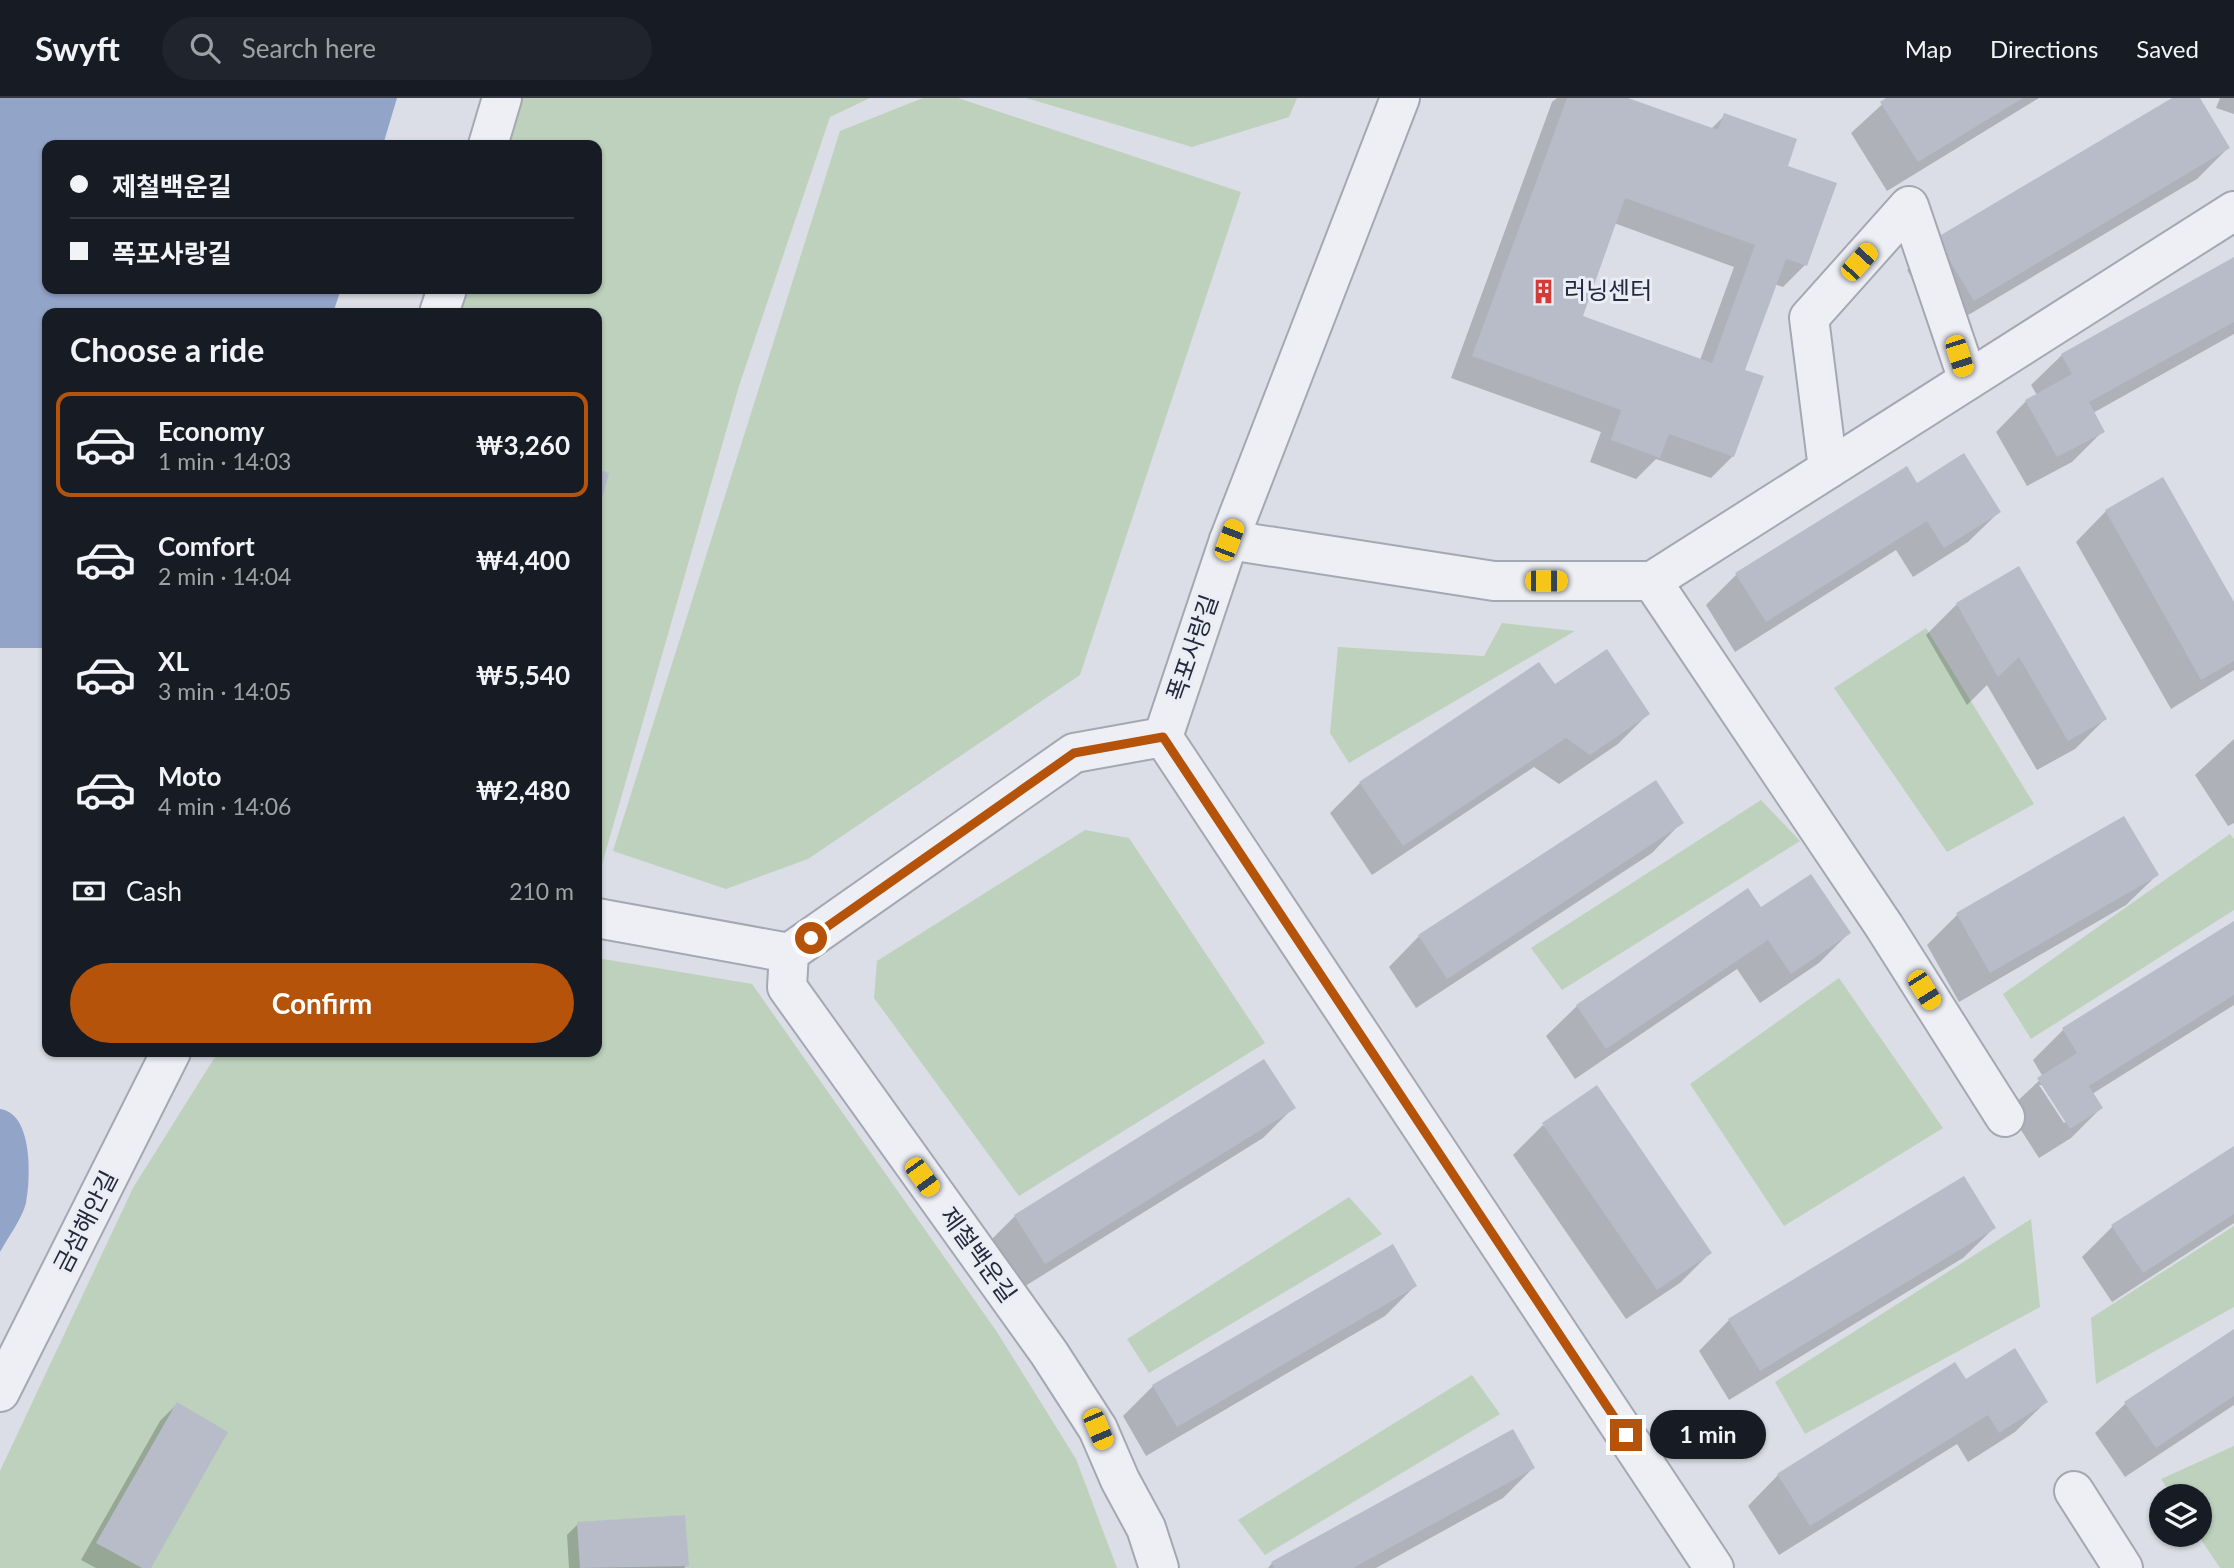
<!DOCTYPE html>
<meta charset="utf-8">
<style>
:root{--surface:#171b24;--page:#20242c;--text:#f1f3f6;--muted:#9ea1a6;--line:#363941;--accent:#b45309}
body{margin:0;font-family:Lato,"Noto Sans KR",sans-serif;background:var(--page);color:var(--text);height:100vh;display:flex;flex-direction:column;font-size:26px;white-space:nowrap}
*{box-sizing:border-box;margin:0}
p{font-size:23px;color:var(--muted)}
.icon{flex:none;width:38px;height:38px;fill:none;stroke:currentColor;stroke-width:2;stroke-linecap:round;stroke-linejoin:round}
.map{position:relative;flex:1;overflow:hidden}
.details{position:absolute;left:42px;top:210px;width:560px;height:749px;display:flex;flex-direction:column;background:var(--surface);border-radius:14px;box-shadow:0 2px 5px #0004}
.details>*{flex:none}
.guide{position:absolute;left:42px;top:42px;width:560px;height:154px;border-radius:14px;box-shadow:0 2px 5px #0004;display:grid;align-content:center;height:154px;padding:0 28px;background:var(--surface)}
.controls{position:absolute;left:2149px;top:1386px;display:grid;gap:14px}
.controls a{display:grid;place-items:center;width:63px;height:63px;border-radius:50%;background:var(--surface);box-shadow:0 2px 5px #0004;font-size:35px}
.end{position:absolute;width:32px;height:32px;margin:-16px;border:9px solid #b45309;background:#fff;box-shadow:0 0 0 4px #fff}
.from{border-radius:50%}
.bubble{position:absolute;height:49px;border-radius:24px;background:var(--surface);box-shadow:0 2px 5px #0004;font-size:23px;font-weight:700;line-height:49px;text-align:center}
.car{position:absolute;width:21px;height:42px;margin:-21px -10px;border-radius:9px;box-shadow:0 0 5px 2px #0007;background:linear-gradient(#f5c518 24%,#345 0 40%,#f5c518 0 76%,#345 0 86%,#f5c518 0)}
.guide b{display:flex;align-items:center;gap:24px;height:66px;font-size:26px}
.guide b+b{border-top:2px solid var(--line)}
.guide i{width:18px;height:18px;background:var(--text)}
ul{padding:0;list-style:none}
li{display:flex;align-items:center;gap:21px;height:105px;margin:0 14px 10px;padding:0 14px;border:4px solid transparent;border-radius:14px}
li div{flex:1}
li b{display:block;font-size:26px}
li em{font-style:normal;font-weight:700}
li.current{border-color:var(--accent)}
li>.icon{width:63px;height:63px;stroke-width:1.5}
h2{padding:0 28px;font-size:32px;line-height:84px}
.pay{display:flex;align-items:center;gap:18px;height:77px;padding:0 28px;font-size:26px}
.pay p{margin-inline-start:auto}
.button{display:flex;gap:14px;margin-top:auto;padding:14px 28px}
.button a{flex:1;height:80px;border-radius:42px;background:var(--accent);color:#fff;font-size:28px;font-weight:700;line-height:80px;text-align:center}
header{display:flex;align-items:center;gap:42px;box-sizing:border-box;height:98px;padding:0 35px;background:var(--surface);border-bottom:2px solid var(--line)}
header strong{font-size:33px}
nav{display:flex;gap:38px;margin-inline-start:auto;font-size:24px}
.search{width:490px;height:63px;background:var(--page);display:flex;align-items:center;gap:18px;box-sizing:border-box;padding:0 24px;border-radius:38px;color:var(--muted);font-size:26px}
.map>svg:first-child{display:block}
</style>
<header>
<strong>Swyft</strong>
<div class="search"><svg class="icon" aria-label="search" viewBox="0 0 24 24"><circle cx="10" cy="10" r="6"/><path d="M15 15l6 6"/></svg>Search here</div>
<nav><a>Map</a><a>Directions</a><a>Saved</a></nav>
</header>
<div class="map">
<svg width="2234" height="1470" viewBox="0 0 2234 1470">
<rect width="100%" height="100%" fill="#dbdee6"/>
<g fill="#bdd1bc">
<polygon points="519,0 870,0 830,19 739,288 601,770 597,772 597,215 459,215 466,191 597,191 597,47 506,47"/>
<polygon points="923,0 958,0 1241,94 1080,577 808,761 726,791 613,753 840,33"/>
<polygon points="1026,0 1297,0 1289,19 1192,49"/>
<polygon points="1502,525 1575,533 1349,665 1330,635 1338,549 1484,558"/>
<polygon points="1926,530 2034,706 1947,754 1834,590"/>
<polygon points="1761,702 1800,743 1562,892 1531,850"/>
<polygon points="1085,732 1129,740 1265,945 1019,1098 874,900 877,863"/>
<polygon points="2230,736 2234,741 2234,812 2031,941 2003,896"/>
<polygon points="597,860 752,886 997,1234 1076,1361 1117,1470 0,1470 0,1373 133,1090 218,954 597,954"/>
<polygon points="1839,880 1943,1030 1784,1128 1690,986"/>
<polygon points="1349,1099 1382,1136 1149,1275 1127,1241"/>
<polygon points="2031,1121 2040,1209 1805,1336 1775,1284"/>
<polygon points="2234,1128 2234,1209 2096,1286 2091,1220"/>
<polygon points="1472,1277 1500,1316 1265,1457 1238,1422"/>
<polygon points="2234,1348 2234,1470 2220,1470 2198,1437 2200,1398 2172,1398 2161,1381"/>
</g>
<g fill="#93a4c9">
<polygon points="0,0 397,0 383,47 47,47 47,191 341,191 333,215 47,215 47,550 0,550"/>
<path d="M0 1011C33 1015 31 1080 26 1105 22 1121 8 1139 0 1154Z"/>
</g>
<g fill="#0003" fill-rule="evenodd">
<path d="M1557 0H1623L1710 32 1725 17 1786 69 1835 86 1805 167 1783 189 1774 186 1743 273 1733 358 1711 380 1656 361 1636 381 1590 364 1601 334 1451 280 1552 4ZM1614 125 1734 169 1700 262 1580 219Z"/>
<polygon points="1889,0 2039,0 1887,93 1851,35"/>
<polygon points="2175,0 2198,0 2228,50 2197,81 1943,232 1907,172 1937,142"/>
<polygon points="2220,0 2234,0 2234,16 2216,10"/>
<polygon points="2234,161 2234,236 2093,315 2103,333 2072,364 2027,388 1996,334 2026,303 2037,297 2031,287 2062,257"/>
<polygon points="1917,387 1999,414 1968,444 1913,479 1896,452 1735,554 1706,507 1736,477"/>
<polygon points="2106,413 2234,507 2234,572 2171,611 2076,444"/>
<polygon points="2018,471 2105,621 2075,651 2037,672 1987,587 1967,607 1926,537 1957,506"/>
<polygon points="1648,616 1618,646 1559,686 1534,669 1372,777 1330,715 1360,685"/>
<polygon points="2234,641 2234,725 2228,728 2195,677"/>
<polygon points="2124,720 2157,777 2126,807 1959,904 1927,847 1957,817"/>
<polygon points="1682,724 1652,755 1416,910 1389,869 1419,838"/>
<polygon points="1761,811 1849,835 1819,865 1760,905 1737,871 1575,981 1546,938 1577,908"/>
<path d="M2234 825V907L2092 996 2101 1010 2071 1040 2039 1060 2008 1012 2043 979 2033 962 2063 932ZM2039 987H2044L2067 1023 2064 1025Z"/>
<polygon points="1293,1010 1263,1040 1014,1195 985,1148 1015,1118"/>
<polygon points="1543,1027 1710,1155 1680,1185 1626,1221 1513,1057"/>
<polygon points="2234,1050 2234,1125 2112,1204 2082,1159 2112,1129"/>
<polygon points="1994,1130 1963,1160 1729,1302 1699,1253 1729,1222"/>
<polygon points="1415,1188 1385,1218 1146,1358 1123,1318 1153,1288"/>
<polygon points="2234,1233 2234,1307 2125,1379 2095,1335 2126,1305"/>
<polygon points="1965,1284 2046,1304 2015,1334 1968,1364 1957,1346 1779,1457 1748,1408 1778,1377"/>
<polygon points="177,1306 149,1470 96,1470 81,1462 160,1323"/>
<polygon points="1533,1370 1503,1400 1376,1470 1268,1470 1272,1465"/>
<polygon points="578,1426 687,1467 684,1470 569,1470 567,1437"/>
</g>
<g fill="#b8bcc9" fill-rule="evenodd">
<path d="M1567 0H1628L1718 32 1724 15 1797 41 1788 68 1837 85 1807 168 1786 161 1745 272 1764 278 1734 359 1669 336 1660 360 1611 342 1621 312 1472 258ZM1625 100 1755 147 1712 265 1583 218Z"/>
<polygon points="1886,0 2023,0 1918,64 1880,4"/>
<polygon points="2172,0 2200,0 2230,50 1974,203 1936,140"/>
<polygon points="2234,159 2234,224 2089,304 2105,334 2057,359 2025,302 2072,276 2061,256"/>
<polygon points="1964,355 2001,414 1944,450 1927,423 1766,524 1735,475 1907,368 1917,385"/>
<polygon points="597,371 609,375 598,415 597,415"/>
<polygon points="2163,379 2234,504 2234,563 2201,582 2105,412"/>
<polygon points="2019,468 2107,621 2068,643 2019,559 1998,579 1956,505"/>
<polygon points="1607,551 1650,616 1590,657 1566,640 1403,748 1359,684 1539,564 1555,586"/>
<polygon points="1656,682 1684,725 1447,881 1418,837"/>
<polygon points="2124,718 2159,777 1990,875 1956,815"/>
<polygon points="1811,776 1851,835 1791,876 1768,842 1606,951 1576,907 1748,790 1761,809"/>
<polygon points="2234,823 2234,897 2089,988 2103,1010 2070,1031 2037,980 2077,955 2062,930"/>
<polygon points="1264,961 1296,1010 1045,1166 1014,1117"/>
<polygon points="1597,987 1712,1155 1657,1192 1542,1025"/>
<polygon points="2234,1048 2234,1116 2143,1175 2111,1127"/>
<polygon points="1964,1078 1996,1130 1760,1273 1728,1221"/>
<polygon points="1393,1146 1417,1188 1177,1329 1152,1287"/>
<polygon points="2234,1231 2234,1298 2156,1350 2124,1304"/>
<polygon points="2015,1250 2048,1304 1999,1335 1988,1317 1810,1428 1777,1376 1955,1264 1966,1281"/>
<polygon points="177,1304 228,1334 151,1470 142,1470 96,1445"/>
<polygon points="1513,1331 1535,1370 1353,1470 1275,1470 1271,1464"/>
<polygon points="685,1417 689,1468 580,1470 577,1424"/>
</g>
<g fill="none" stroke-linecap="round" stroke-linejoin="round">
<defs>
<g id="minor">
<polyline points="1400,0 1229,442 1163,639 1714,1470"/>
<polyline points="488,47 502,0"/>
<polyline points="439,215 447,191"/>
<polyline points="1828,371 1809,220 1909,108 1968,282"/>
<polyline points="1229,442 1494,483 1652,483 2234,113"/>
<polyline points="1652,483 1884,828 2005,1019"/>
<polyline points="597,820 789,855"/>
<polyline points="0,1294 171,954"/>
<polyline points="2074,1393 2123,1470"/>
<polyline points="1159,1470 1146,1430 1120,1382 1098,1331 1049,1255 787,889 789,855 1074,655 1163,639"/>
</g>
</defs>
<use href="#minor" stroke="#a4a8b3" stroke-width="42"/>
<use href="#minor" stroke="#eeeff5" stroke-width="38"/>
</g>
<g fill="none" stroke-linecap="round" stroke-linejoin="round">
<polyline stroke="#b45309" stroke-width="9" points="811,840 1074,655 1163,639 1626,1337"/>
</g>
<defs>
<symbol id="building-bare" viewBox="-9 -9 18 18"><path d="M-4-6H4V6H1V3H-1V6H-4ZM-2.5-4.3h1.7v1.8h-1.7ZM.8-4.3h1.7v1.8H.8ZM-2.5-1h1.7V.8h-1.7ZM.8-1h1.7V.8H.8Z" fill="#d43a37" stroke="#eaedf4" stroke-width="2.5" paint-order="stroke"/></symbol>
</defs>
<g fill-rule="evenodd">
<use href="#building-bare" x="1526" y="176" width="35" height="35"/>
</g>
<g text-anchor="middle" stroke-width="6" stroke-linejoin="round" paint-order="stroke">
<g font-size="24" fill="#24293d" stroke="#eaedf4" text-anchor="start">
<text x="1564" y="201">러닝센터</text>
</g>
<g font-size="24" fill="#24293d" stroke="#eaedf4">
<text transform="translate(1193 550) rotate(-71)" y="8">폭포사랑길</text>
<text transform="translate(86 1124) rotate(-63)" y="8">금섬해안길</text>
<text transform="translate(978 1157) rotate(54)" y="8">제철백운길</text>
</g>
</g>
</svg>
<div class="controls">
<a><svg class="icon" aria-label="layers" viewBox="0 0 24 24"><path d="M12 4l9 5-9 5-9-5zM3 14l9 5 9-5"/></svg></a>
</div>
<i class="end from" style="left:811px;top:840px"></i>
<i class="end" style="left:1626px;top:1337px"></i>
<div class="bubble" style="left:1650px;top:1312px;width:116px">1 min</div>
<i class="car" style="left:1859px;top:164px;rotate:42deg"></i>
<i class="car" style="left:1959px;top:258px;rotate:162deg"></i>
<i class="car" style="left:1229px;top:442px;rotate:21deg"></i>
<i class="car" style="left:1546px;top:483px;rotate:90deg"></i>
<i class="car" style="left:1924px;top:892px;rotate:148deg"></i>
<i class="car" style="left:922px;top:1079px;rotate:144deg"></i>
<i class="car" style="left:1098px;top:1331px;rotate:157deg"></i>
<div class="guide">
<b><i class="from"></i>제철백운길</b>
<b><i></i>폭포사랑길</b>
</div>
<section class="details">
<h2>Choose a ride</h2>
<ul>
<li class="current"><svg class="icon" aria-label="car" viewBox="0 0 24 24"><path d="M5 17H2v-5l4-1 3-4h7l3 4 3 1v5h-3M9 17h6M6 11h13"/><circle cx="7" cy="17" r="2"/><circle cx="17" cy="17" r="2"/></svg><div><b>Economy</b><p>1 min · 14:03</p></div><em>₩3,260</em></li>
<li><svg class="icon" aria-label="car" viewBox="0 0 24 24"><path d="M5 17H2v-5l4-1 3-4h7l3 4 3 1v5h-3M9 17h6M6 11h13"/><circle cx="7" cy="17" r="2"/><circle cx="17" cy="17" r="2"/></svg><div><b>Comfort</b><p>2 min · 14:04</p></div><em>₩4,400</em></li>
<li><svg class="icon" aria-label="car" viewBox="0 0 24 24"><path d="M5 17H2v-5l4-1 3-4h7l3 4 3 1v5h-3M9 17h6M6 11h13"/><circle cx="7" cy="17" r="2"/><circle cx="17" cy="17" r="2"/></svg><div><b>XL</b><p>3 min · 14:05</p></div><em>₩5,540</em></li>
<li><svg class="icon" aria-label="car" viewBox="0 0 24 24"><path d="M5 17H2v-5l4-1 3-4h7l3 4 3 1v5h-3M9 17h6M6 11h13"/><circle cx="7" cy="17" r="2"/><circle cx="17" cy="17" r="2"/></svg><div><b>Moto</b><p>4 min · 14:06</p></div><em>₩2,480</em></li>
</ul>
<div class="pay"><svg class="icon" aria-label="cash" viewBox="0 0 24 24"><path d="M3 7h18v10H3z"/><circle cx="12" cy="12" r="2"/></svg>Cash<p>210 m</p></div>
<div class="button"><a>Confirm</a></div>
</section>
</div>
